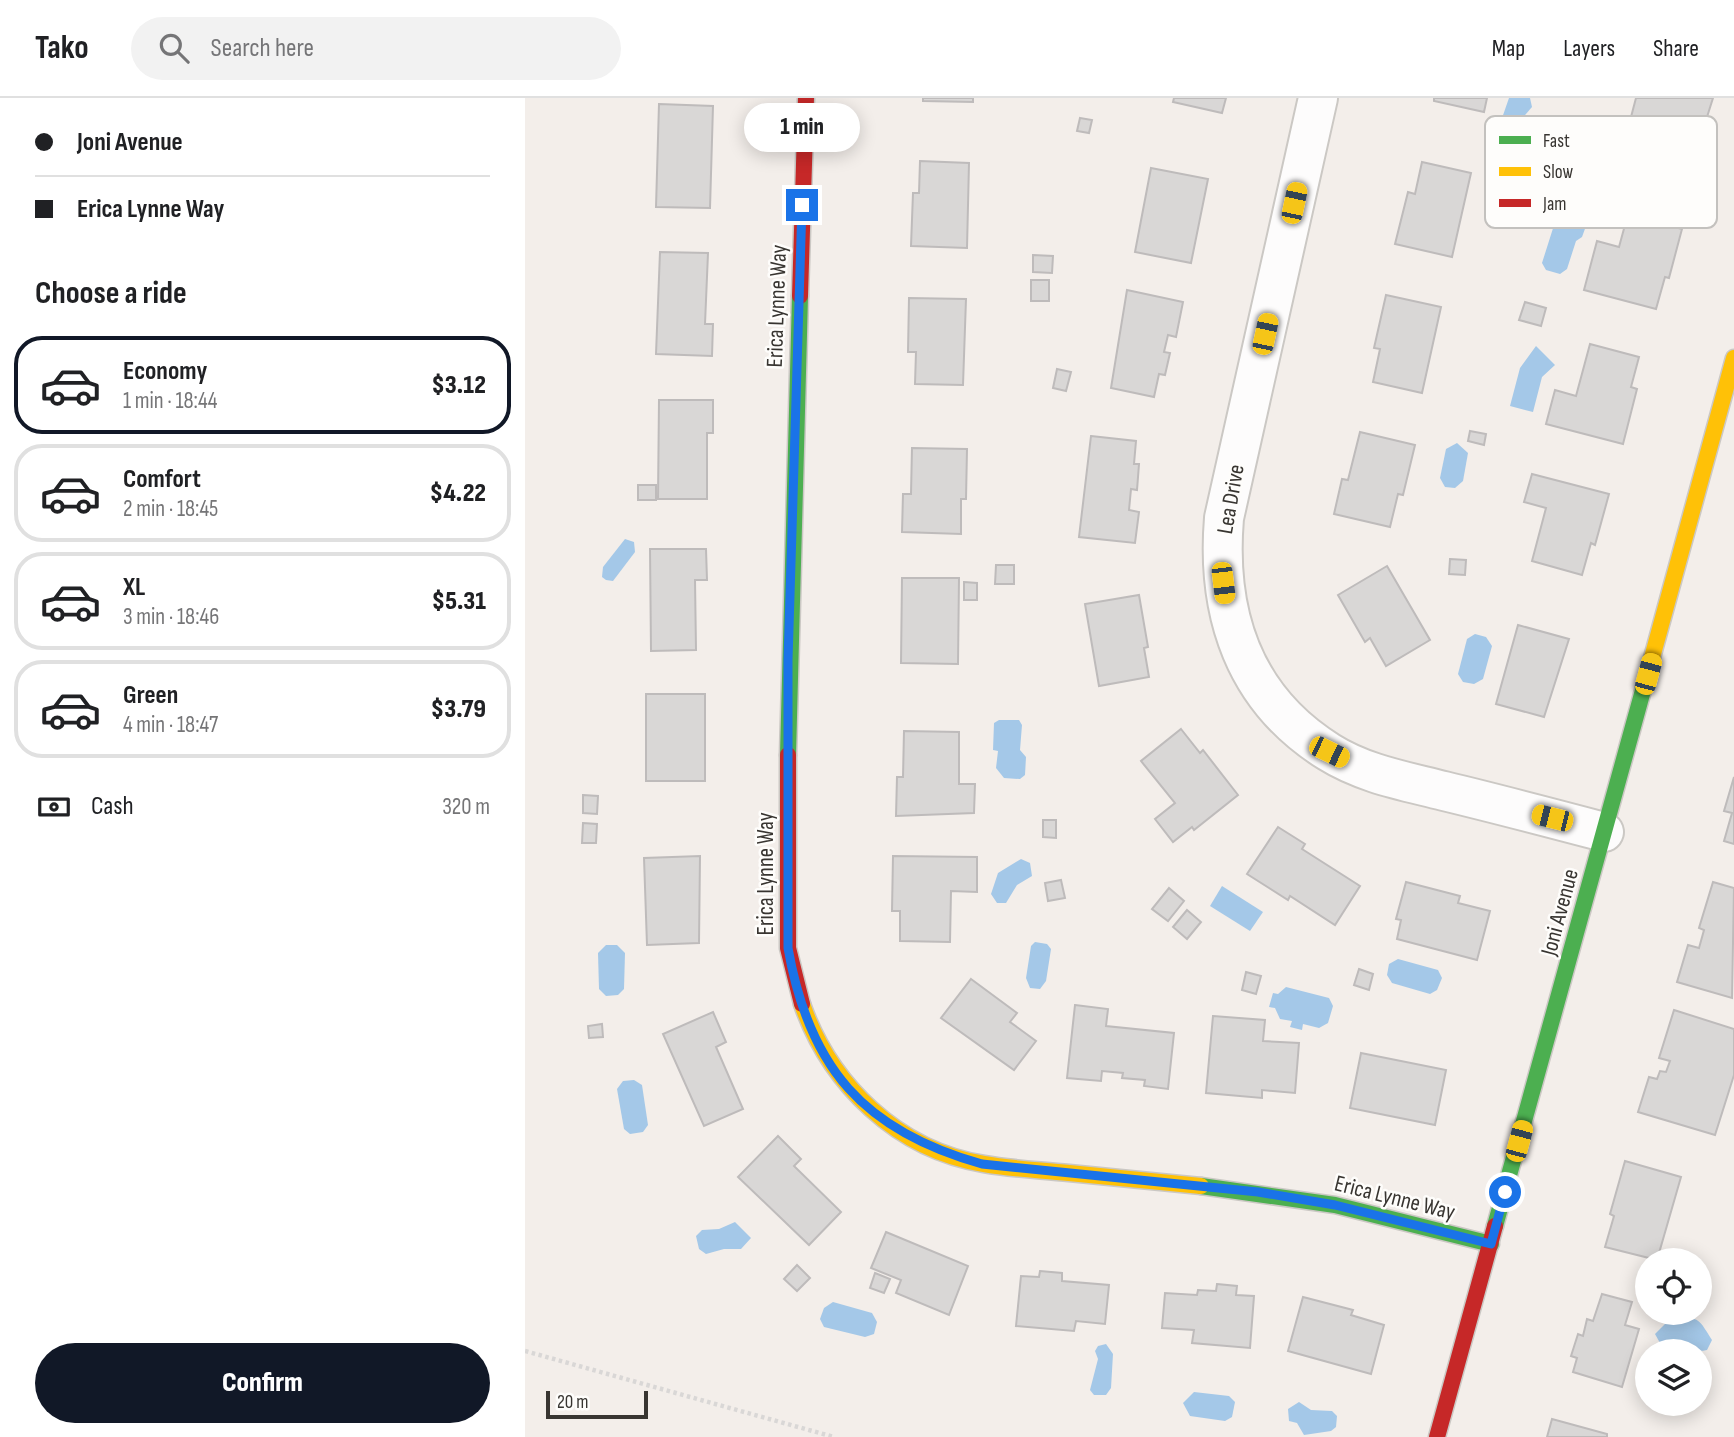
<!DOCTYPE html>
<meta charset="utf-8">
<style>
:root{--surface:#fff;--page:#f2f2f2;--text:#202124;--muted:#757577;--line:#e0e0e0;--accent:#111827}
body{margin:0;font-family:"Sofia Sans Condensed",sans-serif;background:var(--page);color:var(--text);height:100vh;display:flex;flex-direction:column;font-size:26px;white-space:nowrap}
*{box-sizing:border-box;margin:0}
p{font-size:23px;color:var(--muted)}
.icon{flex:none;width:38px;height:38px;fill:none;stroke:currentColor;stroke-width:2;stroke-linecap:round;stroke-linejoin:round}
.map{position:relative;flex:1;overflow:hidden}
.side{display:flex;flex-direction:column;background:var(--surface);width:525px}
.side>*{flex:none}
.top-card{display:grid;align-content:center;height:154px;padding:0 35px;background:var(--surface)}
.controls{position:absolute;left:1110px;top:1150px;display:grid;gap:14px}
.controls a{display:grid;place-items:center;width:77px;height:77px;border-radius:50%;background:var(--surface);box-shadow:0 4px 18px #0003;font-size:35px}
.scale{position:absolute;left:21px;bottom:18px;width:102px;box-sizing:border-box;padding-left:7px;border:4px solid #383531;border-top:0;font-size:19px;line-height:24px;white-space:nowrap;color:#383531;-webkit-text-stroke:5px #fefdfb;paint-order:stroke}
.end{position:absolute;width:32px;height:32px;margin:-16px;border:9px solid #1a73e8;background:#fff;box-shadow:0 0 0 4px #fff}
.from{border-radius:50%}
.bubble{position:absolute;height:49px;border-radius:24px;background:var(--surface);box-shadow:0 4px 18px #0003;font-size:23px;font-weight:800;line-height:49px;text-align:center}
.car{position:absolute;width:21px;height:42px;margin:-21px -10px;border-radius:9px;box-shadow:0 0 5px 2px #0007;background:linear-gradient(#f5c518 24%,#345 0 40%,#f5c518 0 76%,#345 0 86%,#f5c518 0)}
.top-card b{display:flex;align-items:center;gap:24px;height:66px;font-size:26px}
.top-card b+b{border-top:2px solid var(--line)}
.top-card i{width:18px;height:18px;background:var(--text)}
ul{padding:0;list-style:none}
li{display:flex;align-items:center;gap:21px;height:98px;margin:0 14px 10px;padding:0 21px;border:4px solid var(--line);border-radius:28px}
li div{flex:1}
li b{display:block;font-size:26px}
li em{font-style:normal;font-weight:800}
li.selected{border-color:var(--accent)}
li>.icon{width:63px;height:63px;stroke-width:1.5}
h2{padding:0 35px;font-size:32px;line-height:84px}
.pay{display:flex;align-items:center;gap:18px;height:77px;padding:0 35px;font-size:26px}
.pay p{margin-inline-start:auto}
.button{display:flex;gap:14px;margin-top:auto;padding:14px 35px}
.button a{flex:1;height:80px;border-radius:42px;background:var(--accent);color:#fff;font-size:28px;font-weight:800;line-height:80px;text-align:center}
header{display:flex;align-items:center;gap:42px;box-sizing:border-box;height:98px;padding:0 35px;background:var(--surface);border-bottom:2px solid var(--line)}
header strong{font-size:33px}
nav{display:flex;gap:38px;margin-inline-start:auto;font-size:24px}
.search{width:490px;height:63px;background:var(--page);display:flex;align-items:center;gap:18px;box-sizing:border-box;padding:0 24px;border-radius:38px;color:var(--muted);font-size:26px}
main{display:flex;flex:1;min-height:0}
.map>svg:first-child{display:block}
</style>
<header>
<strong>Tako</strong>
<div class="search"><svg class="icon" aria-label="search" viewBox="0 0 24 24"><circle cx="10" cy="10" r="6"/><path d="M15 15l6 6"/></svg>Search here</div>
<nav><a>Map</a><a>Layers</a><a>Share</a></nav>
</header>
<main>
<section class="side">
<div class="top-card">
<b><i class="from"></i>Joni Avenue</b>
<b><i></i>Erica Lynne Way</b>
</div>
<h2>Choose a ride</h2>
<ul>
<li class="selected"><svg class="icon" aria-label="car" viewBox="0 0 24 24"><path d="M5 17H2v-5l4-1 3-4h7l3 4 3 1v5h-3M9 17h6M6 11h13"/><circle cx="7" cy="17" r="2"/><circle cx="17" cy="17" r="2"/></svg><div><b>Economy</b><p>1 min · 18:44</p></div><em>$3.12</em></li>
<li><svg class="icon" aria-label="car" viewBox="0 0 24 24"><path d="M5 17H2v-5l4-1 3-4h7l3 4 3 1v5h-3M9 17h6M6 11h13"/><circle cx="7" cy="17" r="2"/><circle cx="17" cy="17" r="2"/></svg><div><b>Comfort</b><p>2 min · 18:45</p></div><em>$4.22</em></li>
<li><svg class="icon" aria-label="car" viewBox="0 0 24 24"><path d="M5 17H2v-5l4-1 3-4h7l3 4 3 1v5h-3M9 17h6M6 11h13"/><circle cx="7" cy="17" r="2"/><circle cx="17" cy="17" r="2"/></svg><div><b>XL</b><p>3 min · 18:46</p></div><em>$5.31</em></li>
<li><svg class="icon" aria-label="car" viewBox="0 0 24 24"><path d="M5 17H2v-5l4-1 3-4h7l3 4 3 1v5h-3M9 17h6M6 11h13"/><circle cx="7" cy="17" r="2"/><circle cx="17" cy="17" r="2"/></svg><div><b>Green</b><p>4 min · 18:47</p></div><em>$3.79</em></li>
</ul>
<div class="pay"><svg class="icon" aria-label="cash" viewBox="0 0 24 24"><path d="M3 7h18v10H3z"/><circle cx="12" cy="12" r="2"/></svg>Cash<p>320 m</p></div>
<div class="button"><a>Confirm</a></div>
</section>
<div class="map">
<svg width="1209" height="1339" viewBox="0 0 1209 1339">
<rect width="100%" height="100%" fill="#f3eeea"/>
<g fill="#a4c8e8">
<polygon points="984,0 1005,0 1007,9 993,25 984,29 976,23"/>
<polygon points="1042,117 1056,120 1061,128 1057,139 1051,143 1042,171 1035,176 1021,172 1017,165 1030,124"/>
<polygon points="1011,248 1030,267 1017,279 1008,314 985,308 995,270"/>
<polygon points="932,345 943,355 938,383 930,390 920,389 915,380 921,351"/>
<polygon points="100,441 109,444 110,454 88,483 81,482 77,479 78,469"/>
<polygon points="950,536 961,539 967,548 958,581 949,586 938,584 933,576 942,541"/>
<polygon points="474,622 494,622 497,627 495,652 501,659 500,677 495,681 479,680 471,670 473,653 468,652 469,625"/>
<polygon points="496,761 505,765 507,778 492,787 481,805 472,805 466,796 473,775"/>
<polygon points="697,788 738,814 725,833 685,808"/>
<polygon points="510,844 522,846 526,851 521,883 515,891 505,890 501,880 506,848"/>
<polygon points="81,847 92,847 100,855 99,891 93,897 81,898 74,891 73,855"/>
<polygon points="873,861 913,872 917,880 912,892 905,896 867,885 862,877 864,866"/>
<polygon points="761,889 804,900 808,908 803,925 794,930 778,926 777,932 765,929 767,923 755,921 750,910 744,909 748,895 753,896"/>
<polygon points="109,982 117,987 123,1027 118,1034 105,1036 99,1031 92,991 98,983"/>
<polygon points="210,1124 226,1140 216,1151 199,1151 181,1156 174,1151 171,1138 177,1132 194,1131"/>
<polygon points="308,1204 347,1215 352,1224 349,1236 340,1239 299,1229 295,1221 299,1210"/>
<path d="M1148 1218 1150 1221C1175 1218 1174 1222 1187 1242L1182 1252C1168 1256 1150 1247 1135 1245L1130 1236Z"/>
<polygon points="581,1246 588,1256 586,1290 581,1297 569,1297 565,1292 573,1261 570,1253 573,1248"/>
<polygon points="669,1294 704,1298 710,1304 707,1319 700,1323 665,1318 658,1305"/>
<polygon points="774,1304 786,1312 807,1313 812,1318 811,1329 806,1333 779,1337 772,1325 764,1323 763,1311"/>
</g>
<g fill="#d9d7d6" stroke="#bebbbb" stroke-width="2">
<polygon points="398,0 448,0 448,4 398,3"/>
<polygon points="649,0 701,0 697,15 648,4"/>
<polygon points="909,0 962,0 959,14 909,3"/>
<polygon points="1111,0 1188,0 1182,19 1188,21 1174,73 1118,58 1127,24 1106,19"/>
<polygon points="134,6 188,8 185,110 131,109"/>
<polygon points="555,20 567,22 564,35 552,33"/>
<polygon points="395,63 444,65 442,150 386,148 388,95 394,95"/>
<polygon points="897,64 946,75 927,159 870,146 883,94 890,96"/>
<polygon points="626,70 683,81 666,165 610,154"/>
<polygon points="1103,116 1157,131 1144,180 1140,179 1131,211 1059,192 1072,143 1094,149"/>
<polygon points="135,154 183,155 180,226 188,226 187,258 131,256"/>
<polygon points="508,157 528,158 527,175 508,174"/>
<rect x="506" y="182" width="18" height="21"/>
<polygon points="602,192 658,204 651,239 643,237 639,254 645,255 640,277 634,276 629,299 586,290"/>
<polygon points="861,197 916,209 897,295 848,284 855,251 849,250"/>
<polygon points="384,200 441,201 438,287 390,286 391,254 383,254"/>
<polygon points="1000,204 1021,210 1016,228 994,222"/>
<polygon points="1065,246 1114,259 1106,289 1112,291 1098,346 1021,326 1030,292 1051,298"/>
<polygon points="532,271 546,274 541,293 528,290"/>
<polygon points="134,302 188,302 188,335 182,335 182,401 133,401"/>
<polygon points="945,333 961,336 959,347 943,343"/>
<polygon points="835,334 890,347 878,397 873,396 865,429 809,416 817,381 823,382"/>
<polygon points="566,338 611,343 609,366 614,366 612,392 606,391 604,412 614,414 610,445 554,439"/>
<polygon points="387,350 442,351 441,401 436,401 436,436 377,434 378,396 386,396"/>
<polygon points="1007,376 1084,396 1070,447 1066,445 1057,477 1007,463 1021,410 999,404"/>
<rect x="113" y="387" width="18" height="15"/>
<polygon points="125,451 181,451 182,482 170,482 171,552 126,553"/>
<polygon points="925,461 941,462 940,477 924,476"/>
<polygon points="471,467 489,467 489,486 470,486"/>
<polygon points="862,468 905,542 861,568 845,540 840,544 813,497"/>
<polygon points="377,480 434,480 433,566 376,565"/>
<polygon points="439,484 452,485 452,502 439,502"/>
<polygon points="614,497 623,549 619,550 624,579 574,588 560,506"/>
<polygon points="993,527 1044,541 1019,619 971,606"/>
<rect x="121" y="596" width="59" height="87"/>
<polygon points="656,631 675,655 678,652 713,697 669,732 667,729 648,744 630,721 650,705 616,663"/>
<polygon points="379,633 434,634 434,686 450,686 449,715 371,718 372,679 378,679"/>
<polygon points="1209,679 1209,746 1199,743 1207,715 1199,713"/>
<polygon points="58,697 73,698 72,716 58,715"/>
<polygon points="518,722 531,722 531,740 518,739"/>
<polygon points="58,725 72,726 71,745 57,745"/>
<polygon points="753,729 780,746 777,751 835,788 810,827 765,798 763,802 722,776"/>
<polygon points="175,758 174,845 122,847 119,760"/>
<polygon points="368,758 452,759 452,794 426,793 425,844 375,843 375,813 367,813"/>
<polygon points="536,782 540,800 523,803 520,785"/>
<polygon points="881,784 935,798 933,805 965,813 952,862 872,841 876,822 871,821"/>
<polygon points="1188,784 1209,790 1207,900 1152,884 1163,847 1174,850 1179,832 1174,830"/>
<polygon points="644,790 659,803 643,823 627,811"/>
<polygon points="662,812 676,824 662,841 648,829"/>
<polygon points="834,871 848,876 844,892 829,887"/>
<polygon points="721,874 736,878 731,896 717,892"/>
<polygon points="446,881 492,915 485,924 511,943 489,972 416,920"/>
<polygon points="550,907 583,911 581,928 649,935 643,991 619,988 620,982 597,980 598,975 577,973 576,983 542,980"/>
<polygon points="1149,912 1209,931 1209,977 1190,1037 1113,1014 1124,979 1132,981 1135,973 1141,974 1145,963 1134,960"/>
<polygon points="188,914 201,944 191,949 218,1011 179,1028 138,936"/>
<polygon points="688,918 740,922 738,943 774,945 770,995 737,992 737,1000 681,995"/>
<polygon points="77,926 78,939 64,940 63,928"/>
<polygon points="836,955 921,972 910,1027 825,1010"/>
<polygon points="253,1038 276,1061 269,1068 316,1114 284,1147 213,1079"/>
<polygon points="1100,1063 1156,1079 1132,1162 1080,1149 1089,1118 1085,1116"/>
<polygon points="361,1134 443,1168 424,1217 371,1195 376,1182 346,1170"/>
<polygon points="272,1167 285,1180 272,1193 259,1181"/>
<polygon points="515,1173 537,1175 537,1183 584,1187 580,1226 551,1223 549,1233 491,1228 496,1178 514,1179"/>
<polygon points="350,1175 365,1181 359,1195 345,1190"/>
<polygon points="692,1186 712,1188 711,1197 729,1198 725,1250 667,1245 669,1232 637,1230 640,1195 672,1197 673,1192 691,1193"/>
<polygon points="1077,1196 1107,1204 1100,1227 1114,1231 1097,1289 1048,1274 1052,1260 1046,1258 1053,1236 1058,1238 1062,1221 1068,1223"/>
<polygon points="778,1199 828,1212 826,1217 859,1227 846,1276 763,1253"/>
<polygon points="1027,1321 1082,1336 1082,1339 1022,1339"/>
</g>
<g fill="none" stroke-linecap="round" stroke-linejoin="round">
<defs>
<path id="street" d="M793 0 699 420C691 516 719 601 804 654 839 676 880 683 919 693 973 706 1026 720 1079 734"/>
<g id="fast">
<polyline points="263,657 275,198"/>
<polyline points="676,1088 810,1107 966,1146"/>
<polyline points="970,1128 1122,578"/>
</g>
<g id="slow">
<polyline points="1122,578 1209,260"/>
<path d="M277 906C305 986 372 1052 459 1066 487 1071 516 1072 544 1075 588 1079 632 1084 676 1088"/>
</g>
<g id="jam">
<polyline points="275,198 281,0"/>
<polyline points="263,657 263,850 277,906"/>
<polyline points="912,1339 970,1128"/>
</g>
</defs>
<use href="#street" stroke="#cbc8c4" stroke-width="42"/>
<use href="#fast" stroke="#cbc8c4" stroke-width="19"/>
<use href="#slow" stroke="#cbc8c4" stroke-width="19"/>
<use href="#jam" stroke="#cbc8c4" stroke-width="19"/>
<polyline stroke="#d9d7d6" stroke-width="4.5" stroke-dasharray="3.5 3.5" stroke-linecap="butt" points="0,1253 309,1339"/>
<use href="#street" stroke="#fdfcfc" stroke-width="38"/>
<use href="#fast" stroke="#4caf50" stroke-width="16"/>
<use href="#slow" stroke="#ffc107" stroke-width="16"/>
<use href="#jam" stroke="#c62828" stroke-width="16"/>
</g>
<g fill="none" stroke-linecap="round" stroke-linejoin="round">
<path stroke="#1a73e8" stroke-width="9" d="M277 107 263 562V850C284 970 339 1033 457 1066L733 1094 810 1107 966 1146 980 1094"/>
</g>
<g text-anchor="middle" stroke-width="5" stroke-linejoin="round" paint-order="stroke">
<g font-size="23" fill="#383531" stroke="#fefdfb">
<text transform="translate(251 208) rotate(-88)" y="8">Erica Lynne Way</text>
<text transform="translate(705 401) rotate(-80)" y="8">Lea Drive</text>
<text transform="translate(240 776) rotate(-90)" y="8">Erica Lynne Way</text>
<text transform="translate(1034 814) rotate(-75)" y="8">Joni Avenue</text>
<text transform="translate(870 1099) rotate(14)" y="8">Erica Lynne Way</text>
</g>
</g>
<rect x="960" y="18" width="232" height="112" rx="10" fill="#fefdfb" stroke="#c3c1be" stroke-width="2"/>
<rect x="974" y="38" width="32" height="8" fill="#4caf50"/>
<rect x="974" y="69" width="32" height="9" fill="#ffc107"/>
<rect x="974" y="101" width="32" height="8" fill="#c62828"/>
<g font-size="19" fill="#383531">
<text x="1018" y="49">Fast</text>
<text x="1018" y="80">Slow</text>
<text x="1018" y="112">Jam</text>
</g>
</svg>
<div class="controls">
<a><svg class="icon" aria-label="locate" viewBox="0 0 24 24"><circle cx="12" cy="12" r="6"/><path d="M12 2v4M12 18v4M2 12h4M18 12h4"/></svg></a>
<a><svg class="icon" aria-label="layers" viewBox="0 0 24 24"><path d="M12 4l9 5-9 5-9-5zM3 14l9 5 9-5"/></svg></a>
</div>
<div class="scale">20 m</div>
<i class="end from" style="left:980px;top:1094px"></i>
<i class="end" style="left:277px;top:107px"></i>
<div class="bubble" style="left:219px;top:5px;width:116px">1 min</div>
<i class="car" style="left:769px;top:105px;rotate:12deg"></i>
<i class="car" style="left:740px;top:236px;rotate:12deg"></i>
<i class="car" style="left:698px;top:485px;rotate:173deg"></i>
<i class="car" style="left:1123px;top:576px;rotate:15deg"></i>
<i class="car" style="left:804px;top:654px;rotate:116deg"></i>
<i class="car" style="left:1027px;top:720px;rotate:284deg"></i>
<i class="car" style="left:994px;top:1043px;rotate:15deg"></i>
</div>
</main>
